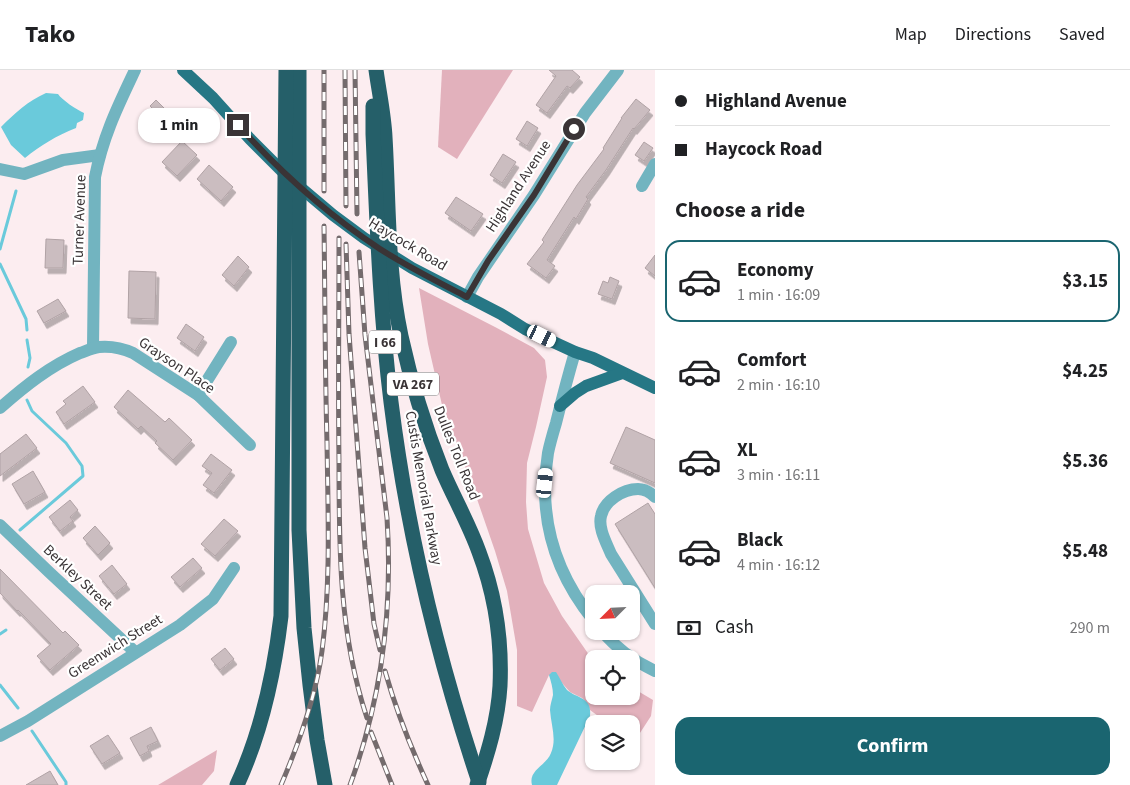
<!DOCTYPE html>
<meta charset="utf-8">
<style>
:root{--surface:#fff;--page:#f6f6f6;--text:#202124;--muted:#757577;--line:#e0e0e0;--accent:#1a6570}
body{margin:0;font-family:"Source Sans 3",sans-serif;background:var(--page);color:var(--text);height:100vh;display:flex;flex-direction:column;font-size:19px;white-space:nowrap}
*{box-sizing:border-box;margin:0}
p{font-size:16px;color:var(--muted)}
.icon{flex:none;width:28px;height:28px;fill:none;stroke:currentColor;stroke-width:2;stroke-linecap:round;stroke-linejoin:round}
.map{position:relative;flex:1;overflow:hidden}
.panel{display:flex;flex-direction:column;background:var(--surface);width:475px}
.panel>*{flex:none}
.banner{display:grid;align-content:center;height:110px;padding:0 20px;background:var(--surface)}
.needle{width:32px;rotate:246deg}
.fabs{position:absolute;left:585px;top:515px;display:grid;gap:10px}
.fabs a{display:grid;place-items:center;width:55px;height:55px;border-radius:10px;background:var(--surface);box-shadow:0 1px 4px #0004;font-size:25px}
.end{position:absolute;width:22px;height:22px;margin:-11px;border:6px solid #3a3436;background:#fff;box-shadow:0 0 0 2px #fff}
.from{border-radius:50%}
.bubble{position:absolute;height:35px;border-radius:15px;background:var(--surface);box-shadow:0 1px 4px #0004;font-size:16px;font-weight:700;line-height:35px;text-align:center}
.car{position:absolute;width:15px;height:30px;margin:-15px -8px;border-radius:6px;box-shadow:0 0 4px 1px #0007;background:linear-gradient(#fff 24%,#345 0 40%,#fff 0 76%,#345 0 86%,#fff 0)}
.banner b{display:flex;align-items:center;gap:18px;height:48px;font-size:19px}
.banner b+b{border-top:1px solid var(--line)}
.banner i{width:12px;height:12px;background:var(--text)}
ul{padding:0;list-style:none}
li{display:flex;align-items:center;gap:15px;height:82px;margin:0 10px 8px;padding:0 10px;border:2px solid transparent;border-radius:15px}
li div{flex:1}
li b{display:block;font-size:19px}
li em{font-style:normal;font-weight:700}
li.active{border-color:var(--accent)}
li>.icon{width:45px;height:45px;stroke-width:1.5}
h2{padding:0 20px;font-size:22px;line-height:60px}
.pay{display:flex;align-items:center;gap:12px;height:55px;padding:0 20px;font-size:19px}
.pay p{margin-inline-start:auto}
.action{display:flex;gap:10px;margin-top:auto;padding:10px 20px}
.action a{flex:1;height:58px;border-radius:15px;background:var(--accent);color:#fff;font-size:20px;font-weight:700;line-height:58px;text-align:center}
header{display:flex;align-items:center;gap:30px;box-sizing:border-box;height:70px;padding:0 25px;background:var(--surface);border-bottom:1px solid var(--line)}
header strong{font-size:24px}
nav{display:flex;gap:28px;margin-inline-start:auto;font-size:18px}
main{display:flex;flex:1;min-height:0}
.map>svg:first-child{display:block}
</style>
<header>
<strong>Tako</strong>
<nav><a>Map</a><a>Directions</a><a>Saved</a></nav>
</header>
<main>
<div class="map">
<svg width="655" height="715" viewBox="0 0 655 715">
<defs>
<filter id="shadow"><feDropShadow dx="3" dy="5.5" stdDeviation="0" flood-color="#0004"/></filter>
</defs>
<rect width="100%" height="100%" fill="#fcedf0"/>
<g fill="#e2b1bc">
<polygon points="442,0 513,0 457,89 438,77"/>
<polygon points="419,218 495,257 534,278 545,290 547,307 536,357 527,393 526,432 528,459 544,513 562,546 594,592 594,626 631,626 631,617 653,630 651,646 638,666 631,668 631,654 609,654 590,640 586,632 582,628 570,622 562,613 549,605 532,642 517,636 517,580 507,521 495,481 477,429 442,335 428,274"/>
<polygon points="217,680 214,701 202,715 158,715"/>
</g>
<g fill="#6acadb">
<path d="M46 23 58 24C62 30 77 40 84 43L83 50 77 53 76 58C56 66 41 75 25 88L11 75 1 57C15 43 28 31 46 23Z"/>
<path d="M552 602H556C560 608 562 614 567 620 578 629 592 627 590 646L557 715H532C528 700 546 696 551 683 557 669 551 655 550 640 550 635 552 630 553 625 553 618 551 612 549 605Z"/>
</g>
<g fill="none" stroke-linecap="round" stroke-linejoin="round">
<g stroke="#6acadb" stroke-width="3">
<polyline points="0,179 16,121"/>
<polyline points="0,194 26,249 27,260"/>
<polyline points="27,270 30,288 28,297"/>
<polyline points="20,460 83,406 82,396 66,373 32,341 27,330"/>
<polyline points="0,564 6,560"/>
<polyline points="0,615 18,638"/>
<polyline points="32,661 66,712 66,715"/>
</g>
</g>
<g fill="#cbbdc0" stroke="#b0a2a5" filter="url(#shadow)">
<polygon points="549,0 572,0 580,7 570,18 567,16 547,43 536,35 556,6"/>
<polygon points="636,29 650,40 634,59 633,58 606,100 586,127 588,129 576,149 574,147 547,190 555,196 546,208 527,194 544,172 542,170 577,115 604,79 603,78 622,48 621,48"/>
<polygon points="156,30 172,46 162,56 152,45 156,42 150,36"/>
<polygon points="527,51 538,58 527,76 516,69"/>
<polygon points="182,71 197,85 177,106 162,92"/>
<polygon points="644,72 653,78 644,91 635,85"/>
<polygon points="503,84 516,92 502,113 490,105"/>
<polygon points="209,95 233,117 221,131 197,109"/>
<polygon points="456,127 483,144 471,161 445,143"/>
<polygon points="46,169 64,170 63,198 45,198"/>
<polygon points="655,185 655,206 645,198"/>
<polygon points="238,186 249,197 234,216 222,205"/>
<polygon points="129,201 156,202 155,249 128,248"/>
<polygon points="610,207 619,211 612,229 598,224 603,211 608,213"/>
<polygon points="58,229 66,241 44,253 37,241"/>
<polygon points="186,254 204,267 195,281 177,268"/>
<polygon points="83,316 95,332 64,354 56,342 66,334 63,331"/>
<polygon points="128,320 165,352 169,348 192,370 173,390 155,373 157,371 141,356 138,359 114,337"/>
<polygon points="626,357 655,370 655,413 610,393"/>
<polygon points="26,364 37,378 0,406 0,384"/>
<polygon points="211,384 232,400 214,423 203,415 212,403 202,396"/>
<polygon points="33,401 45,422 24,434 12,414"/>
<polygon points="70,430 78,440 70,447 73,451 60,461 49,447"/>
<polygon points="648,433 655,444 655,518 615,454"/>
<polygon points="224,449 238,461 215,486 201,474"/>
<polygon points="95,456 110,473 98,485 83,468"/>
<polygon points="193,488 202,498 180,517 171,507"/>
<polygon points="112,495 127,514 114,524 99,506"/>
<polygon points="0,499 63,563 65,561 79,575 50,600 37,586 51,574 18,540 17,541 0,523"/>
<polygon points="225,578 234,589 220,600 211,589"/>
<polygon points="151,657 158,671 147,676 149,681 140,686 130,668"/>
<polygon points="108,665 120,683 102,694 90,676"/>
<polygon points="50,701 58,715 26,715"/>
</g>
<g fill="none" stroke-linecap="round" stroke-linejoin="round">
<g stroke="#72b4c0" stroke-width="12">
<polyline points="0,99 24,104 63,90 100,85"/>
<polyline points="642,116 655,94"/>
<polyline points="467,227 478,207 534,125 585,43 618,0"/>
<path d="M93 278 95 107C103 66 118 36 135 0"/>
<path d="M575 282C568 306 562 329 556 353 553 363 550 373 548 383 538 445 554 502 594 551"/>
<polyline points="198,325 231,272"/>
<path d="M0 338C25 316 50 296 80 283 86 281 92 278 99 277 110 276 122 278 133 283L198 325 250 375"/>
<path d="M655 427C650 422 645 419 638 419 623 419 604 431 601 446 598 458 606 472 611 484L655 554"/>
<polyline points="0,455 49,502 135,582"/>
<path d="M602 561C616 578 636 592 655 601"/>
<polyline points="0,666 28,651 180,555 213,529 234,498"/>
</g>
<g stroke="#267785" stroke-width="12">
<polyline points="183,0 213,28 250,69 288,107 333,145 364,168 412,198 501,244 525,259 575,282 593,288 655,318"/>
<polyline points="560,336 575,323 586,316 622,303"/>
</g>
<g stroke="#255f69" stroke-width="15">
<polyline points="299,0 299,460 304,558 310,615 317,670 325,715"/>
<path d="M376 0C379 22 384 45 385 67 389 134 387 201 401 266 411 312 425 357 442 400 454 428 469 454 479 482 495 524 502 571 500 616 498 650 488 683 477 715"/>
<path d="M373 36V64C377 153 380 243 391 332 407 461 438 589 479 712"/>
<path d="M237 715C262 661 274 605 281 546L286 0"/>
</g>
<defs>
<g id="rail">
<polyline points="345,0 346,136"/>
<polyline points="355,0 357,144"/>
<polyline points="324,121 324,0"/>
<path d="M339 168C339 243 338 317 339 392 339 479 339 564 367 648"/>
<polyline points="346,174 349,264 365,478 374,554 380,580"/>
<path d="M385 601C396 640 411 678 428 715"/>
<polyline points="371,662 377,677 392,715"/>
<path d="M281 715C299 673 316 626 322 581 331 512 328 442 327 373 325 300 325 228 324 156"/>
<path d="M350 715C382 628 393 540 387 448L365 265 359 182"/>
</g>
</defs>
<use href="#rail" stroke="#746b6d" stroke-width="5"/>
<use href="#rail" stroke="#fff" stroke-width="3" stroke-dasharray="9" stroke-linecap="butt"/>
</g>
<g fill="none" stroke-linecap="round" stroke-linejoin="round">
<path stroke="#3a3436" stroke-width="6" d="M238 55C280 102 327 144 380 179 408 197 438 212 467 227L488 191 534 125 574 59"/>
</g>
<g text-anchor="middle" stroke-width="4.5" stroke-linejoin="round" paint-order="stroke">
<g fill="#fff" stroke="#757172" stroke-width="1">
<rect x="369" y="260.5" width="32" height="23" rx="4"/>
<rect x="387" y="302.5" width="52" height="23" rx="4"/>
</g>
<g font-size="14" font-weight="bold" fill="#3a3436">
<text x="385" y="277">I 66</text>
<text x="413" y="319">VA 267</text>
</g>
<g font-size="15" fill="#3a3436" stroke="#fff">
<text transform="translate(518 116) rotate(-57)" y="5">Highland Avenue</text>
<text transform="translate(79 150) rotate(-88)" y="5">Turner Avenue</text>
<text transform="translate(408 174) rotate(31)" y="5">Haycock Road</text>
<text transform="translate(177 295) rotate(34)" y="5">Grayson Place</text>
<text transform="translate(457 383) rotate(68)" y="5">Dulles Toll Road</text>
<text transform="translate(424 418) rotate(80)" y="5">Custis Memorial Parkway</text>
<text transform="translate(78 507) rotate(43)" y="5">Berkley Street</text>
<text transform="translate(115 576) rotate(-32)" y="5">Greenwich Street</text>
</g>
</g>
</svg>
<div class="fabs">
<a><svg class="needle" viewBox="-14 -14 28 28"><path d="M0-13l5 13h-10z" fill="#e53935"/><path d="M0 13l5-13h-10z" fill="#757577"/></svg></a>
<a><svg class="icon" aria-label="locate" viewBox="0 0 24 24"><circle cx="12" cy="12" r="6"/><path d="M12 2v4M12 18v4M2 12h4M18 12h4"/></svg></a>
<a><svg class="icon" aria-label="layers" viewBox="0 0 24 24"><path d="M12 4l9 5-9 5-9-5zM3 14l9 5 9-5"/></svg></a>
</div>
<i class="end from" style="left:574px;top:59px"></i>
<i class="end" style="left:238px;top:55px"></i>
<div class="bubble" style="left:138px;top:38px;width:82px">1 min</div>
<i class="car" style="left:542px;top:266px;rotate:116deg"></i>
<i class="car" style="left:545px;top:413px;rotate:6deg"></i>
</div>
<section class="panel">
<div class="banner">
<b><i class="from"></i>Highland Avenue</b>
<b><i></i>Haycock Road</b>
</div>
<h2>Choose a ride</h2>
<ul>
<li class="active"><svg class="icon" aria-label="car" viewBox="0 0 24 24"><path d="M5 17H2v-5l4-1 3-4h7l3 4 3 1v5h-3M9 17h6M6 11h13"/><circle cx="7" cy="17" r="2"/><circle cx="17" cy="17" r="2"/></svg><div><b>Economy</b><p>1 min · 16:09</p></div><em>$3.15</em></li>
<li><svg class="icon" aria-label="car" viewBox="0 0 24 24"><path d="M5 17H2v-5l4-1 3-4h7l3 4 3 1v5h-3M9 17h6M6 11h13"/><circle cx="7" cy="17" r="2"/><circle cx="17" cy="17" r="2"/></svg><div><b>Comfort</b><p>2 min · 16:10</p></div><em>$4.25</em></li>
<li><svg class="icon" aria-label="car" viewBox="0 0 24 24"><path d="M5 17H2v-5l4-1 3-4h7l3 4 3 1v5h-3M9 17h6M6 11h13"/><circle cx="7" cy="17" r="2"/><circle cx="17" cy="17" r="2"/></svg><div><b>XL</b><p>3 min · 16:11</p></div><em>$5.36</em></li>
<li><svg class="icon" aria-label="car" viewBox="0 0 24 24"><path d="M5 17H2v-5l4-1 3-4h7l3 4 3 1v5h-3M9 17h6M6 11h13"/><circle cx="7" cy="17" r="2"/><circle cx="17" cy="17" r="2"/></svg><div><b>Black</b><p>4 min · 16:12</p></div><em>$5.48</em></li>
</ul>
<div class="pay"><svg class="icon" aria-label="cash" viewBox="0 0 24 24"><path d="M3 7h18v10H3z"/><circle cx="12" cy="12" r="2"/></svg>Cash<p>290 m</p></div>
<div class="action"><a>Confirm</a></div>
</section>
</main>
